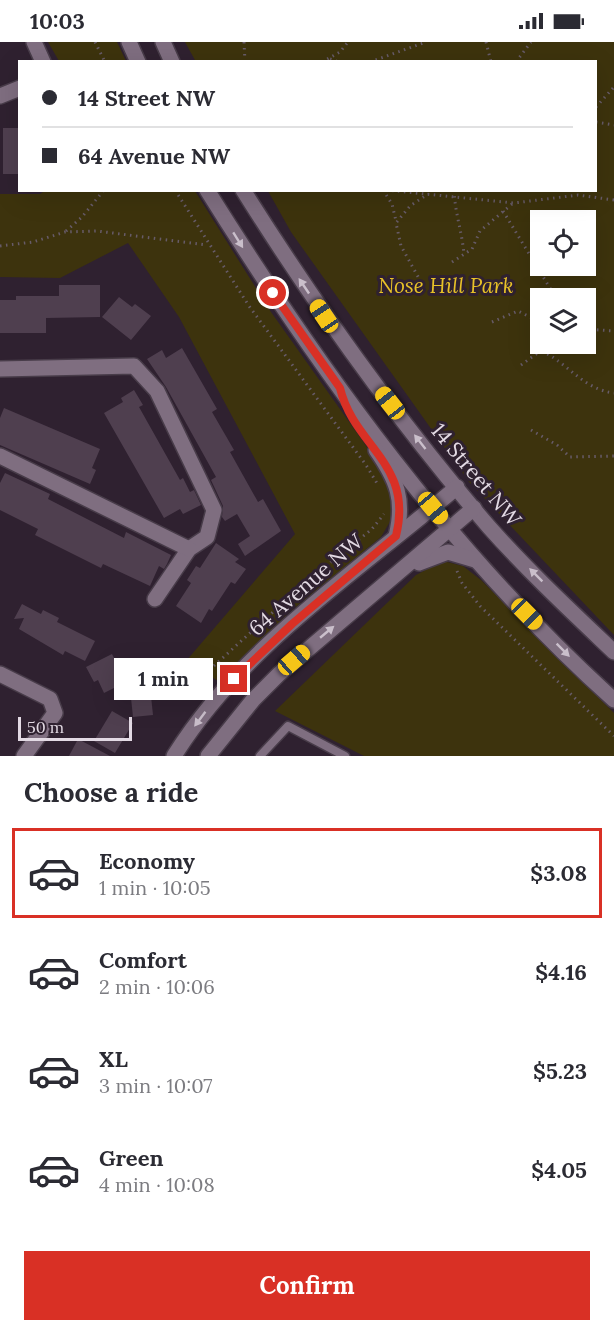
<!DOCTYPE html>
<meta charset="utf-8">
<style>
:root{--surface:#fff;--page:#f2f2f3;--text:#2b2b33;--muted:#7c7c81;--line:#e1e1e2;--accent:#d93025}
body{margin:0;font-family:Lora,serif;background:var(--page);color:var(--text);height:100vh;display:flex;flex-direction:column;font-size:22px;white-space:nowrap}
*{box-sizing:border-box;margin:0}
p{font-size:20px;color:var(--muted)}
.icon{flex:none;width:33px;height:33px;fill:none;stroke:currentColor;stroke-width:2;stroke-linecap:round;stroke-linejoin:round}
.map{position:relative;height:714px;overflow:hidden}
.details{display:flex;flex-direction:column;background:var(--surface);flex:1}
.details>*{flex:none}
.banner{position:absolute;left:18px;top:18px;width:579px;height:132px;border-radius:0px;box-shadow:0 6px 24px #0002;display:grid;align-content:center;height:132px;padding:0 24px;background:var(--surface)}
.controls{position:absolute;left:530px;top:168px;display:grid;gap:12px}
.controls a{display:grid;place-items:center;width:66px;height:66px;border-radius:0px;background:var(--surface);box-shadow:0 6px 24px #0002;font-size:30px}
.scale{position:absolute;left:18px;bottom:15px;width:114px;box-sizing:border-box;padding-left:6px;border:3px solid #e3dae4;border-top:0;font-size:16px;line-height:21px;white-space:nowrap;color:#e3dae4;-webkit-text-stroke:4px #2f2130;paint-order:stroke}
.end{position:absolute;width:27px;height:27px;margin:-14px;border:8px solid #d93025;background:#fff;box-shadow:0 0 0 3px #fff}
.from{border-radius:50%}
.bubble{position:absolute;height:42px;border-radius:0px;background:var(--surface);box-shadow:0 6px 24px #0002;font-size:20px;font-weight:800;line-height:42px;text-align:center}
.car{position:absolute;width:18px;height:36px;margin:-18px -9px;border-radius:8px;box-shadow:0 0 4px 2px #0007;background:linear-gradient(#f5c518 24%,#345 0 40%,#f5c518 0 76%,#345 0 86%,#f5c518 0)}
.banner b{display:flex;align-items:center;gap:21px;height:57px;font-size:22px}
.banner b+b{border-top:2px solid var(--line)}
.banner i{width:15px;height:15px;background:var(--text)}
ul{padding:0;list-style:none}
li{display:flex;align-items:center;gap:18px;height:90px;margin:0 12px 9px;padding:0 12px;border:3px solid transparent;border-radius:0px}
li div{flex:1}
li b{display:block;font-size:22px}
li em{font-style:normal;font-weight:800}
li.current{border-color:var(--accent)}
li>.icon{width:54px;height:54px;stroke-width:1.5}
h2{padding:0 24px;font-size:27px;line-height:72px}
.action{display:flex;gap:12px;margin-top:auto;padding:12px 24px}
.action a{flex:1;height:69px;border-radius:0px;background:var(--accent);color:#fff;font-size:24px;font-weight:800;line-height:69px;text-align:center}
.status{display:flex;justify-content:space-between;align-items:center;height:42px;padding:0 30px;background:var(--surface);direction:ltr}
.status svg{height:16px;fill:currentColor}
.map>svg:first-child{display:block}
</style>
<div class="status"><b>10:03</b><svg viewBox="0 0 49 12"><path d="M0 12V9h3v3zM5 12V6h3v6zM10 12V3h3v9zM15 12V0h3v12zM26 1h20v11H26zM47 4h2v5h-2z"/></svg></div>
<div class="map">
<svg width="614" height="714" viewBox="0 0 614 714">
<rect width="100%" height="100%" fill="#2f2130"/>
<g fill="#3d330d" fill-rule="evenodd">
<polygon points="48,0 117,0 126,19 59,19"/>
<path d="M185 0H614V593L469 440 291 190 268 149 596 148V20H196ZM585 178V224H540V178ZM585 256V302H540V256Z"/>
<polygon points="46,148 195,149 271,270 379,422 391,451 395,471 381,495 291,569 218,639 186,619 295,492 179,275 128,201 60,236 0,235 0,152 40,152"/>
<polygon points="443,519 463,524 481,538 614,671 614,714 364,714 275,669 416,533"/>
</g>
<g fill="#4f3f4f">
<polygon points="3,86 20,86 19,132 3,132"/>
<polygon points="59,243 100,243 100,275 46,276 46,291 0,291 0,258 16,258 16,254 59,254"/>
<polygon points="119,255 132,265 135,262 151,274 131,298 102,275"/>
<polygon points="182,306 217,367 212,370 234,408 230,410 258,460 263,457 281,489 245,514 238,502 250,494 237,472 225,479 222,475 223,464 211,438 216,435 166,345 147,317 162,308 166,316"/>
<polygon points="134,348 143,363 139,365 180,438 183,436 190,450 194,448 201,463 183,472 180,467 164,476 104,371 123,360 121,356"/>
<polygon points="4,366 100,407 92,426 96,428 90,442 0,403 0,376"/>
<polygon points="5,431 50,452 48,457 124,496 126,490 171,513 167,522 164,527 159,524 150,544 103,522 101,526 35,493 38,487 0,468 0,441"/>
<polygon points="216,501 239,517 235,520 246,527 235,542 231,540 212,569 209,567 201,581 176,564 191,541 187,538 196,524 200,526"/>
<polygon points="22,562 41,572 43,568 59,576 57,580 95,599 85,619 65,609 63,613 19,587 24,576 14,577"/>
<polygon points="112,612 126,640 104,651 98,638 94,640 86,625"/>
<polygon points="151,654 153,673 133,675 131,656"/>
<polygon points="112,669 133,681 115,711 94,699"/>
<polygon points="78,697 110,714 69,714"/>
</g>
<g fill="none" stroke-linecap="round" stroke-linejoin="round">
<defs>
<polyline id="service" points="260,714 288,684 345,714"/>
<g id="minor">
<polyline points="34,0 43,20"/>
<polyline points="0,54 20,46"/>
<polyline points="0,327 134,324 157,349 214,468 207,495 189,507 155,557"/>
<polyline points="0,414 189,507"/>
<polyline points="0,632 50,657 55,671 24,714"/>
</g>
<g id="secondary">
<polyline points="129,0 138,20"/>
<polyline points="163,0 172,20"/>
<path d="M207 148C322 332 453 513 614 658"/>
<path d="M243 148C317 266 398 379 489 485 528 529 572 570 614 610"/>
<path d="M376 408C397 438 405 458 396 494"/>
<polyline points="419,521 448,510 475,518"/>
<path d="M174 714C243 603 359 529 457 445"/>
<polyline points="208,714 253,658 279,632 474,466"/>
</g>
</defs>
<use href="#service" stroke="#483c49" stroke-width="11"/>
<use href="#minor" stroke="#483c49" stroke-width="18"/>
<use href="#secondary" stroke="#483c49" stroke-width="18"/>
<g stroke="#675b68" stroke-width="3" stroke-dasharray="1.5 4.5" stroke-linecap="butt">
<polyline points="95,0 105,20"/>
<polyline points="244,0 245,20"/>
<polyline points="486,0 491,20"/>
<polyline points="330,17 339,20"/>
<polyline points="322,20 340,10 348,0"/>
<polyline points="370,20 426,0"/>
<polyline points="516,20 531,0"/>
<polyline points="596,65 614,45"/>
<polyline points="596,80 614,83"/>
<polyline points="175,148 249,264 366,423 378,443"/>
<polyline points="383,148 392,162 396,179"/>
<polyline points="386,148 514,161 578,153 614,158"/>
<path d="M454 148C455 171 462 190 464 212"/>
<polyline points="503,169 556,256"/>
<polyline points="66,189 82,175 104,148"/>
<polyline points="0,204 33,200 65,190 97,189 207,203"/>
<polyline points="452,220 472,207 480,189 512,162"/>
<polyline points="421,240 401,204 396,181 410,164 428,152"/>
<polyline points="492,280 518,269 540,280"/>
<polyline points="585,287 614,289"/>
<path d="M542 309C570 323 583 347 614 351"/>
<polyline points="521,323 550,302"/>
<polyline points="531,388 557,403 570,415 614,414"/>
<polyline points="457,529 462,541 480,564 614,694"/>
<polyline points="205,632 306,540 372,487 384,472"/>
</g>
<use href="#service" stroke="#7f6e80" stroke-width="8"/>
<use href="#minor" stroke="#7f6e80" stroke-width="15"/>
<use href="#secondary" stroke="#7f6e80" stroke-width="15"/>
</g>
<defs><path id="oneway-solid" d="M-6-.8H1V-3.2L6.5 0L1 3.2V.8H-6Z" transform="scale(1.5)"/></defs>
<g fill="#cabfcb">
<use href="#oneway-solid" transform="translate(238 198) rotate(58)"/>
<use href="#oneway-solid" transform="translate(304 244) rotate(-124)"/>
<use href="#oneway-solid" transform="translate(420 400) rotate(-128)"/>
<use href="#oneway-solid" transform="translate(536 533) rotate(-135)"/>
<use href="#oneway-solid" transform="translate(327 590) rotate(-40)"/>
<use href="#oneway-solid" transform="translate(563 608) rotate(45)"/>
<use href="#oneway-solid" transform="translate(200 677) rotate(127)"/>
</g>
<g fill="none" stroke-linecap="round" stroke-linejoin="round">
<path stroke="#d93025" stroke-width="8" d="M234 637 292 582 396 494C414 421 354 405 340 346L273 251"/>
</g>
<g text-anchor="middle" stroke-width="6" stroke-linejoin="round" paint-order="stroke">
<g font-size="21" font-style="italic" fill="#e8c228" stroke="#2f2130">
<text x="446" y="251">Nose Hill Park</text>
</g>
<g font-size="21" fill="#e3dae4" stroke="#2f2130">
<text transform="translate(476 433) rotate(50)" y="7">14 Street NW</text>
<text transform="translate(306 543) rotate(-41)" y="7">64 Avenue NW</text>
</g>
</g>
</svg>
<div class="controls">
<a><svg class="icon" aria-label="locate" viewBox="0 0 24 24"><circle cx="12" cy="12" r="6"/><path d="M12 2v4M12 18v4M2 12h4M18 12h4"/></svg></a>
<a><svg class="icon" aria-label="layers" viewBox="0 0 24 24"><path d="M12 4l9 5-9 5-9-5zM3 14l9 5 9-5"/></svg></a>
</div>
<div class="scale">50 m</div>
<i class="end from" style="left:273px;top:251px"></i>
<i class="end" style="left:234px;top:637px"></i>
<div class="bubble" style="left:114px;top:616px;width:99px">1 min</div>
<i class="car" style="left:324px;top:274px;rotate:326deg"></i>
<i class="car" style="left:390px;top:361px;rotate:322deg"></i>
<i class="car" style="left:433px;top:466px;rotate:140deg"></i>
<i class="car" style="left:527px;top:572px;rotate:135deg"></i>
<i class="car" style="left:294px;top:618px;rotate:49deg"></i>
<div class="banner">
<b><i class="from"></i>14 Street NW</b>
<b><i></i>64 Avenue NW</b>
</div>
</div>
<section class="details">
<h2>Choose a ride</h2>
<ul>
<li class="current"><svg class="icon" aria-label="car" viewBox="0 0 24 24"><path d="M5 17H2v-5l4-1 3-4h7l3 4 3 1v5h-3M9 17h6M6 11h13"/><circle cx="7" cy="17" r="2"/><circle cx="17" cy="17" r="2"/></svg><div><b>Economy</b><p>1 min · 10:05</p></div><em>$3.08</em></li>
<li><svg class="icon" aria-label="car" viewBox="0 0 24 24"><path d="M5 17H2v-5l4-1 3-4h7l3 4 3 1v5h-3M9 17h6M6 11h13"/><circle cx="7" cy="17" r="2"/><circle cx="17" cy="17" r="2"/></svg><div><b>Comfort</b><p>2 min · 10:06</p></div><em>$4.16</em></li>
<li><svg class="icon" aria-label="car" viewBox="0 0 24 24"><path d="M5 17H2v-5l4-1 3-4h7l3 4 3 1v5h-3M9 17h6M6 11h13"/><circle cx="7" cy="17" r="2"/><circle cx="17" cy="17" r="2"/></svg><div><b>XL</b><p>3 min · 10:07</p></div><em>$5.23</em></li>
<li><svg class="icon" aria-label="car" viewBox="0 0 24 24"><path d="M5 17H2v-5l4-1 3-4h7l3 4 3 1v5h-3M9 17h6M6 11h13"/><circle cx="7" cy="17" r="2"/><circle cx="17" cy="17" r="2"/></svg><div><b>Green</b><p>4 min · 10:08</p></div><em>$4.05</em></li>
</ul>
<div class="action"><a>Confirm</a></div>
</section>
